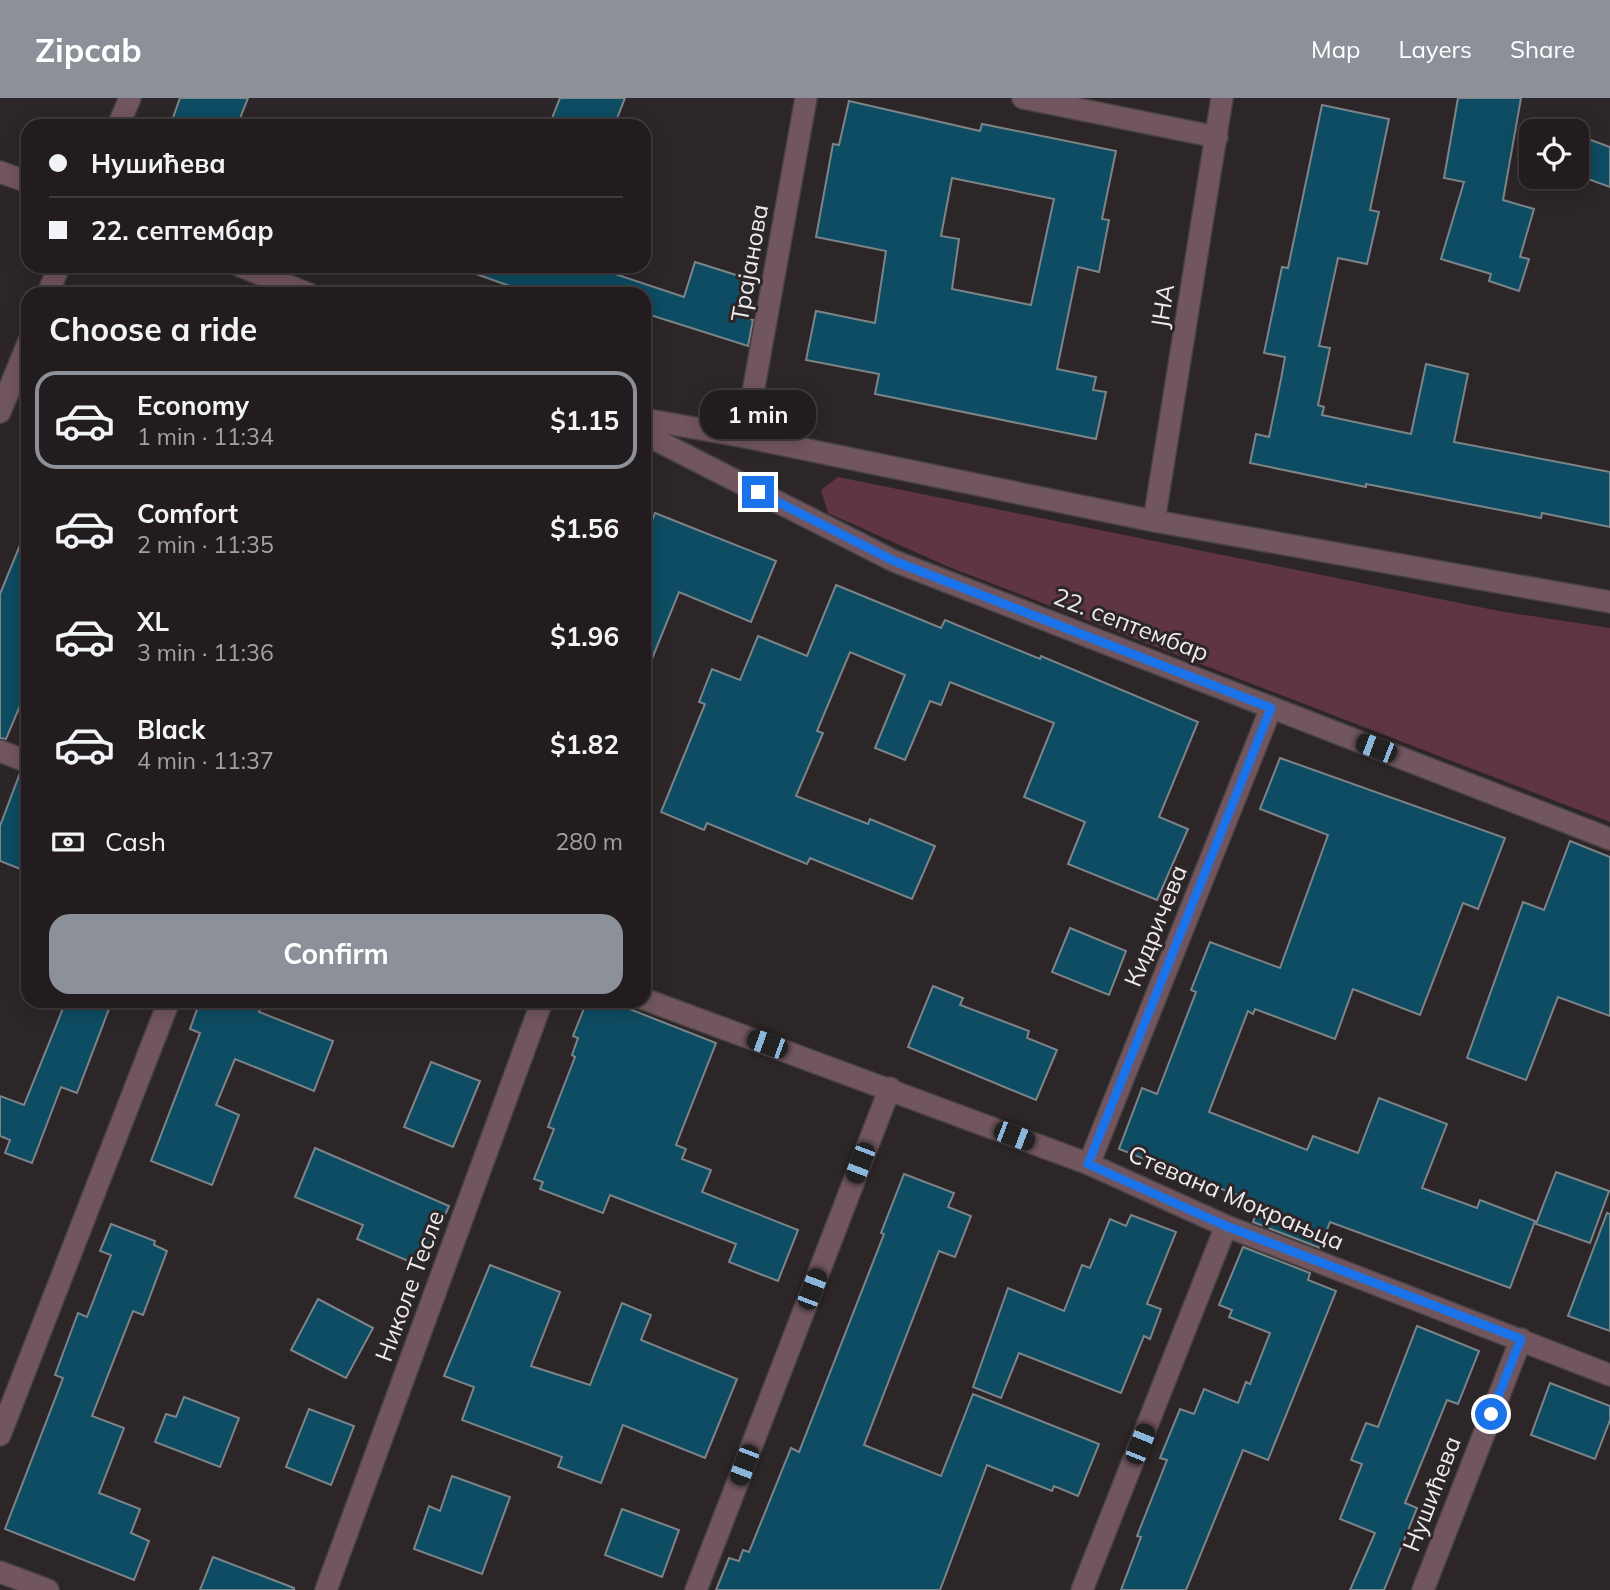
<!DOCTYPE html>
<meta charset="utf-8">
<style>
:root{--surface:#221c1e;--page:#2e292b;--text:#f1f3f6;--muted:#a2a1a4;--line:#3f3a3c;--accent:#8c9099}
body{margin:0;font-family:Mulish,sans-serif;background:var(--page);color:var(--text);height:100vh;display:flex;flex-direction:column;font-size:26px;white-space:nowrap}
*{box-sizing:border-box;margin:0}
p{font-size:23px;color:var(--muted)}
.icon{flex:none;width:38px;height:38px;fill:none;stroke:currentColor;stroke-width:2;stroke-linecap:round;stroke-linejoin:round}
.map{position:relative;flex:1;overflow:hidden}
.details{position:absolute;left:21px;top:189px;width:630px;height:721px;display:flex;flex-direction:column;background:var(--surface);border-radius:21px;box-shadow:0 4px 18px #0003,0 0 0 2px var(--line)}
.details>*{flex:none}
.banner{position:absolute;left:21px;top:21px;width:630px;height:154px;border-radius:21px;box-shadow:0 4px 18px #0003,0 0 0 2px var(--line);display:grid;align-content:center;height:154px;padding:0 28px;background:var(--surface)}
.controls{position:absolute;left:1519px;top:21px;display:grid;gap:14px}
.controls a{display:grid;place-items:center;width:70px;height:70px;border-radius:14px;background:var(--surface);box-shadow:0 4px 18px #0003,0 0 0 2px var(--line);font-size:35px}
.end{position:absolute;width:32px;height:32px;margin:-16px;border:9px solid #1a73e8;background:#fff;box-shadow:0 0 0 4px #fff}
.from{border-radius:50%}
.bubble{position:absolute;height:49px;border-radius:21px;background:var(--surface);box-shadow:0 4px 18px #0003,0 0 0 2px var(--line);font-size:23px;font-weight:700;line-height:49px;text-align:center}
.car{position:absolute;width:21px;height:42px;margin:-21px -10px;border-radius:9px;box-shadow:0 0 5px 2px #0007;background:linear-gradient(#222 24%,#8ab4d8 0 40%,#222 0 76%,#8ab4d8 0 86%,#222 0)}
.banner b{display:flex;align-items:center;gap:24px;height:66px;font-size:26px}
.banner b+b{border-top:2px solid var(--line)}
.banner i{width:18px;height:18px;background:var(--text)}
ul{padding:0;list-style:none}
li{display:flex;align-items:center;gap:21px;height:98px;margin:0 14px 10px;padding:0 14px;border:4px solid transparent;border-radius:21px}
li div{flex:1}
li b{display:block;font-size:26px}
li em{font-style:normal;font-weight:700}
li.on{border-color:var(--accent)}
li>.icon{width:63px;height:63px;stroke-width:1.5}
h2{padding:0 28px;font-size:32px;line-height:84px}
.pay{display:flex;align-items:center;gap:18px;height:77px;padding:0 28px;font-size:26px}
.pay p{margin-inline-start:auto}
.cta{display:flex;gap:14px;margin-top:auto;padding:14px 28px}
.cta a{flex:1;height:80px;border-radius:21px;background:var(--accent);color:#fff;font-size:28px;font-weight:700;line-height:80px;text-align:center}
header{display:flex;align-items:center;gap:42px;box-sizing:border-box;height:98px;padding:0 35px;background:var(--accent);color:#fff}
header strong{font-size:33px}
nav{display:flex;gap:38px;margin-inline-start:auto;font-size:24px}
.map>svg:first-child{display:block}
</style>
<header>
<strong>Zipcab</strong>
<nav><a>Map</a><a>Layers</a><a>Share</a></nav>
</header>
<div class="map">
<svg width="1610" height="1492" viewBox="0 0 1610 1492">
<rect width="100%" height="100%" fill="#2d2628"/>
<polygon fill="#5f3545" points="838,379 1499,513 1610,530 1610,724 949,469 828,415 821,392"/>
<g fill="#0d4c62" stroke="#7d8488" stroke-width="2" fill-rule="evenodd">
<polygon points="180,0 248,0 237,28 170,28"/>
<polygon points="560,0 625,0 614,28 549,28"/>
<polygon points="1458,0 1521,0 1503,102 1534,111 1520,159 1529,161 1519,193 1489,183 1491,176 1441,161 1464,84 1444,80"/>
<path d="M849 3 980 33 982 26 1116 53 1102 121 1109 122 1099 174 1078 169 1057 271 1096 279 1093 292 1106 294 1096 341 875 296 879 276 806 262 816 213 875 225 886 153 816 139 833 46 839 47ZM952 80 1054 101 1031 207 952 191 959 141 941 138Z"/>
<polygon points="1322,7 1389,21 1370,112 1379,114 1367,166 1338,160 1319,248 1330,250 1318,307 1324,309 1322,317 1411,336 1426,266 1468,276 1454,344 1610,374 1610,429 1542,415 1541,420 1366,386 1366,389 1250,365 1256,336 1269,339 1281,281 1285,259 1264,255 1282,169 1288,170"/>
<polygon points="1577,37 1610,49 1610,89 1577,77"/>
<polygon points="695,164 755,183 744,219 753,222 748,248 644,215 644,196 532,196 465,172 466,168 591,168 684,199"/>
<polygon points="655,415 776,463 751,524 679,494 645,578 644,443"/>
<polygon points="27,430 28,589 6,641 0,640 0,496"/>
<polygon points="836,487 941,530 945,522 1040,561 1041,558 1198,624 1159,719 1188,731 1157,802 1068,766 1085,724 1024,699 1054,625 950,584 941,607 930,603 905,662 875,650 905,577 850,554 817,633 823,635 796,698 868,726 870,721 935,748 912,801 810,760 807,766 707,725 704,732 661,714 705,606 699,604 712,571 740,582 758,538 807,558"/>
<polygon points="1280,660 1505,740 1478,811 1463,805 1420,917 1353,891 1335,941 1255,911 1253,916 1248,913 1209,1014 1307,1052 1313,1038 1358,1055 1379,1000 1447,1026 1422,1090 1477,1110 1480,1102 1535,1123 1510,1190 1330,1124 1320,1150 1253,1124 1260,1106 1119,1051 1142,990 1157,996 1196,894 1191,892 1210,844 1280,870 1328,737 1260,711"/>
<polygon points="20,675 28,677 28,774 0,763 0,728"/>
<polygon points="1570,743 1610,759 1610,918 1558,899 1526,982 1467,960 1523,804 1544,812"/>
<polygon points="1070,830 1126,853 1109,897 1052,874"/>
<polygon points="933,888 963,900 960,907 1029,933 1027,940 1057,952 1036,1002 908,949"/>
<polygon points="66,903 112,903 77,995 61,989 32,1065 5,1055 10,1042 0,1038 0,998 24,1007"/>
<polygon points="200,903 263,903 259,914 333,943 314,993 235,961 216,1007 239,1017 212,1087 151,1063 200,935 190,931"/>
<polygon points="587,903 609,903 716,945 676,1047 686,1051 682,1061 711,1072 702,1094 798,1132 778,1183 729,1164 736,1146 610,1097 603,1115 540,1091 543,1084 534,1081 554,1031 548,1029 575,959 572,957 578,940 573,938"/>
<polygon points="431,964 480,983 453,1049 404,1029"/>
<polygon points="315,1050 449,1108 422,1169 357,1141 363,1127 295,1099"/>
<polygon points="1556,1074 1609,1093 1590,1145 1536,1126"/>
<polygon points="904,1076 954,1095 948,1109 971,1118 955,1159 939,1153 864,1347 941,1378 973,1296 1099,1346 1078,1398 1054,1388 1052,1393 987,1367 940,1492 716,1492 729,1460 739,1463 743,1452 749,1454 791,1350 799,1354 884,1136 881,1135"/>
<polygon points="1607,1115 1610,1116 1610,1233 1568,1218"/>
<polygon points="1131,1117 1176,1134 1147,1206 1161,1211 1150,1241 1144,1238 1121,1295 1019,1255 1001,1300 973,1289 1008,1190 1064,1213 1082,1167 1090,1170 1110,1121 1126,1128"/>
<polygon points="111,1126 155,1143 154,1147 167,1153 143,1217 133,1213 92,1318 124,1330 99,1395 140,1411 131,1435 149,1443 134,1482 5,1431 63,1280 55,1277 72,1231 78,1215 87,1219 111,1157 100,1153"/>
<polygon points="1243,1149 1310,1175 1308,1182 1336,1193 1268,1362 1243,1352 1186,1492 1121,1492 1141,1439 1137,1438 1167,1362 1160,1360 1180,1311 1194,1316 1204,1291 1238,1305 1246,1284 1250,1286 1270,1235 1229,1219 1232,1212 1219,1207"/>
<polygon points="490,1167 560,1194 531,1268 590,1287 622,1205 651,1217 641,1242 737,1281 705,1360 623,1327 601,1385 558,1369 562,1359 462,1322 474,1289 444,1278"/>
<polygon points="318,1201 373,1230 346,1280 291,1252"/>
<polygon points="1417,1228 1479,1253 1458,1306 1447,1302 1405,1405 1417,1410 1384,1492 1350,1492 1375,1435 1340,1421 1362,1366 1351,1362 1366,1325 1378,1329"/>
<polygon points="1550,1285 1610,1308 1610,1322 1595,1361 1531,1337"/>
<polygon points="184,1299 239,1320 220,1369 155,1344 166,1316 176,1319"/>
<polygon points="309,1311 354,1328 331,1387 286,1369"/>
<polygon points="452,1378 510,1399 482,1476 414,1451 429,1408 440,1413"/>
<polygon points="622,1411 679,1432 662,1479 605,1457"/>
<polygon points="213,1459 294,1490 294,1492 200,1492"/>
</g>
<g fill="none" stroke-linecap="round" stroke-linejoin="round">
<defs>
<g id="minor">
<polyline points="1023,0 1217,39"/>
<polyline points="118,28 130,0"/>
<polyline points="0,74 28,84"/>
<polyline points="240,168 309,196"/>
<polyline points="48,196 59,168"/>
<polyline points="0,314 28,245"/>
<polyline points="644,321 745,339 1154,423 1610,504"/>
<polyline points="644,336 894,463 1610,741"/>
<polyline points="745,339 806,0"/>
<polyline points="1154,423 1222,0"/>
<polyline points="0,653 28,664"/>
<polyline points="644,901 1089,1066 1226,1128 1610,1277"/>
<polyline points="1089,1066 1271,610"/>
<polyline points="0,1337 169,903"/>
<polyline points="0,1474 48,1492"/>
<polyline points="326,1492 542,903"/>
<polyline points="696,1492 890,990"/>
<polyline points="1082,1492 1226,1128"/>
<polyline points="1423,1492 1521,1241"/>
</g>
</defs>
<use href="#minor" stroke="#484243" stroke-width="24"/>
<use href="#minor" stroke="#72565f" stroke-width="21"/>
</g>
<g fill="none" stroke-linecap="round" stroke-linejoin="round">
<polyline stroke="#1a73e8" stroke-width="9" points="758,394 894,463 1271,610 1088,1066 1226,1128 1521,1241 1491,1316"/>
</g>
<g text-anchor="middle" stroke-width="6" stroke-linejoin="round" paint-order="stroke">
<g font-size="24" fill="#efebec" stroke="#2d2628">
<text transform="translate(750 165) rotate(-80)" y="8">Трајанова</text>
<text transform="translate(1163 208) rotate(-81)" y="8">ЈНА</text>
<text transform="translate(1131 527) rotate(21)" y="8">22. септембар</text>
<text transform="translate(1156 828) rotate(-68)" y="8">Кидричева</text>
<text transform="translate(1236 1100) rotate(23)" y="8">Стевана Мокрањца</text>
<text transform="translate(410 1188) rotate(-70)" y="8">Николе Тесле</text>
<text transform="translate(1432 1396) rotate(-69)" y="8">Нушићева</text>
</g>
</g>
</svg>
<div class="controls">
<a><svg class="icon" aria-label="locate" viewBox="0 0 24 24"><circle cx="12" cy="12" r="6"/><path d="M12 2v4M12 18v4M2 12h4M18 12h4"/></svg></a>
</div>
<i class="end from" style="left:1491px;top:1316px"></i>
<i class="end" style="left:758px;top:394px"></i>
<div class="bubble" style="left:700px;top:292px;width:116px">1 min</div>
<i class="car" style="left:1376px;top:650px;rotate:291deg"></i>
<i class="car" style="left:767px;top:946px;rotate:290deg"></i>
<i class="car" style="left:1014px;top:1038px;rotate:111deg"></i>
<i class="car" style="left:860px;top:1065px;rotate:201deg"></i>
<i class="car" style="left:812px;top:1191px;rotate:21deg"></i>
<i class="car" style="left:1140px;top:1346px;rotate:22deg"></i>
<i class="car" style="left:744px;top:1367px;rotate:201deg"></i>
<div class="banner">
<b><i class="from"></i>Нушићева</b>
<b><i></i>22. септембар</b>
</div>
<section class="details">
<h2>Choose a ride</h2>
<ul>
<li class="on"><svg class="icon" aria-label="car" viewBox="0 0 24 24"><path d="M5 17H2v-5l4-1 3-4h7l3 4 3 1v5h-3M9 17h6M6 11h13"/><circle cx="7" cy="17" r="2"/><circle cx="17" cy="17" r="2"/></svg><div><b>Economy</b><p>1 min · 11:34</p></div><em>$1.15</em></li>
<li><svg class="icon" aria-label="car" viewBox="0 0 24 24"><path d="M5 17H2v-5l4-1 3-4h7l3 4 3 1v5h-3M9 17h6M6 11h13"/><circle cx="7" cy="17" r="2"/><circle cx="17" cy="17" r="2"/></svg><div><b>Comfort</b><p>2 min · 11:35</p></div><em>$1.56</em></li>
<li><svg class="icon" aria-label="car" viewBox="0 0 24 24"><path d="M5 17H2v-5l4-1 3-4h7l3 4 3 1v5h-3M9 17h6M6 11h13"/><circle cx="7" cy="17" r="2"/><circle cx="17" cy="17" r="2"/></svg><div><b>XL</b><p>3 min · 11:36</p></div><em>$1.96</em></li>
<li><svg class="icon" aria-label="car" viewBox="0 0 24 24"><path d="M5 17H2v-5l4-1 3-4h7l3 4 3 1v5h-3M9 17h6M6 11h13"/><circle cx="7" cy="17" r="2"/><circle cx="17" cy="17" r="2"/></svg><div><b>Black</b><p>4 min · 11:37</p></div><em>$1.82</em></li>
</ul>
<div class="pay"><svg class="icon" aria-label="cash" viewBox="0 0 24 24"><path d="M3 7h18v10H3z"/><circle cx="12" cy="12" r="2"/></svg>Cash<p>280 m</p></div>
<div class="cta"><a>Confirm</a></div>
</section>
</div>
